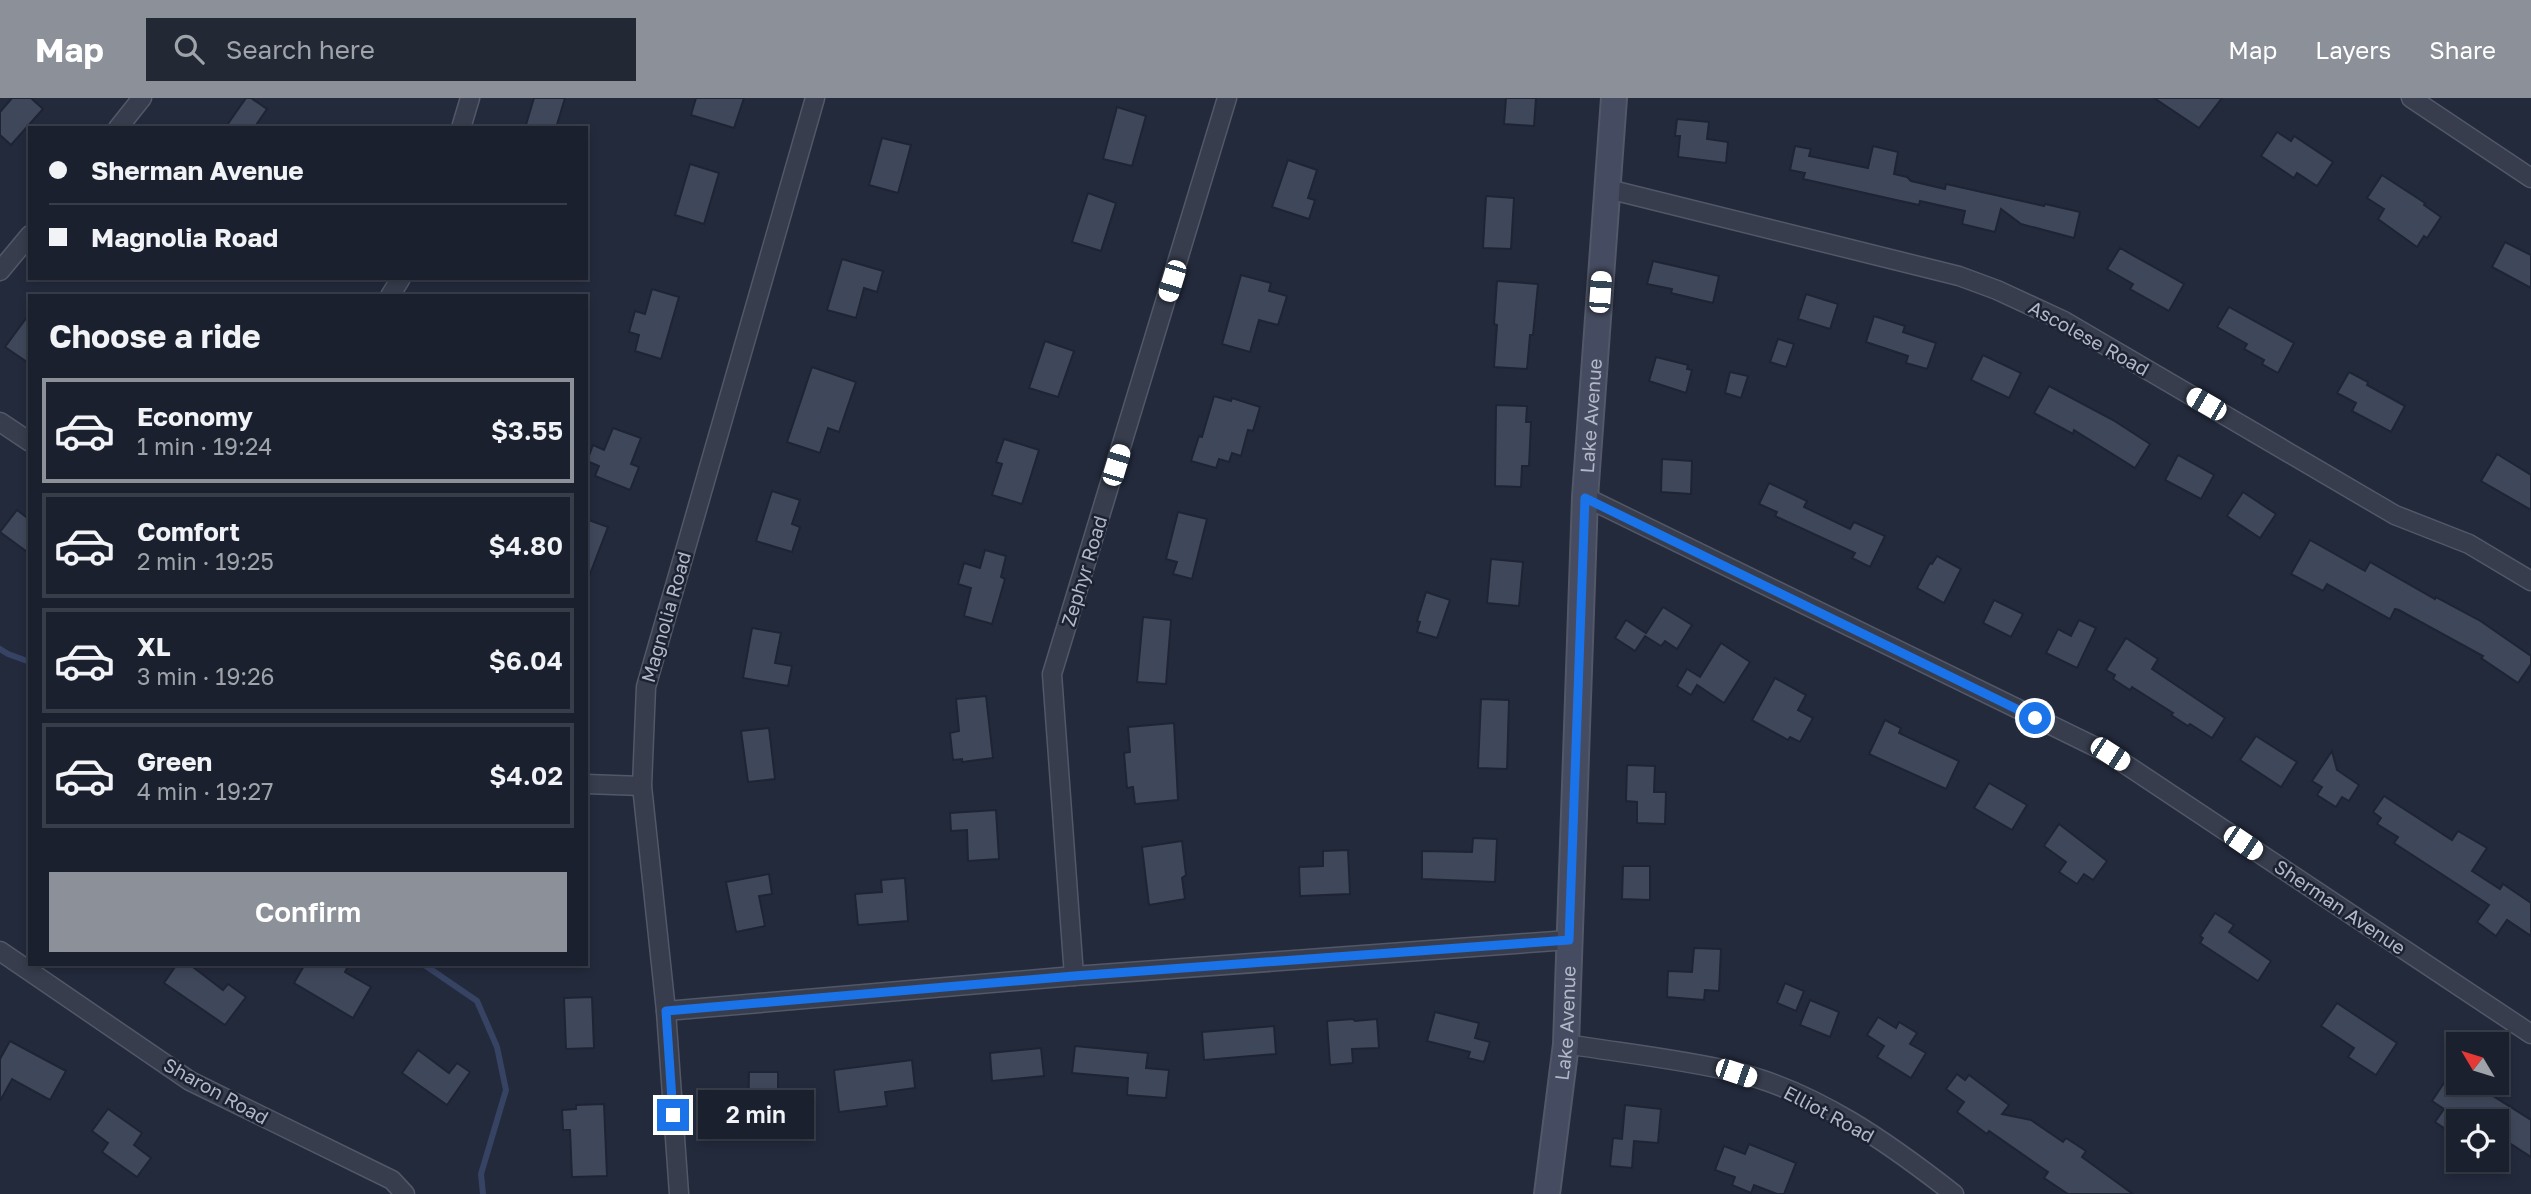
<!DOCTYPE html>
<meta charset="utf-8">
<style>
:root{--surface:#1a202d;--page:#232835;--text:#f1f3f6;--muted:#9fa3aa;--line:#383e49;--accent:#8c9099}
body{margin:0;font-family:"Golos Text",sans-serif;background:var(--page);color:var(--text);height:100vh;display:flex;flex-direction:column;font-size:26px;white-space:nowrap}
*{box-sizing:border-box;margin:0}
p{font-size:23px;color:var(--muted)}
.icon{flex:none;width:38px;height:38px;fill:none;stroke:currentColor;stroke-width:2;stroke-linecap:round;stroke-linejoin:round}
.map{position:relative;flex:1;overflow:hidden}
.side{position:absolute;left:28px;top:196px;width:560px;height:672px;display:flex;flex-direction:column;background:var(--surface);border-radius:0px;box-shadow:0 4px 10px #0003,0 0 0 2px var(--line)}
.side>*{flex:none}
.hud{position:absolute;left:28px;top:28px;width:560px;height:154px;border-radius:0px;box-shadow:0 4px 10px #0003,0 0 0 2px var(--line);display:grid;align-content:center;height:154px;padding:0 21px;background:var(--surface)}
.needle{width:46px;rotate:308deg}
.fabs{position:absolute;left:2446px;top:934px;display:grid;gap:14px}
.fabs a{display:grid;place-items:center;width:63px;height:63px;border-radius:0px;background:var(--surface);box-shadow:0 4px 10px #0003,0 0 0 2px var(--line);font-size:35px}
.end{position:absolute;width:32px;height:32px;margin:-16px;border:9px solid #1a73e8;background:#fff;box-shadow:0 0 0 4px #fff}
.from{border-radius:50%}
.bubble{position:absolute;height:49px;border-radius:0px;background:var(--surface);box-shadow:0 4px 10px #0003,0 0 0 2px var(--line);font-size:23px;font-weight:600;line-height:49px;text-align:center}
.car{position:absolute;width:21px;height:42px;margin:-21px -10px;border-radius:9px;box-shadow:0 0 5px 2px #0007;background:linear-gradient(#fff 24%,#345 0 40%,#fff 0 76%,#345 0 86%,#fff 0)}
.hud b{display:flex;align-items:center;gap:24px;height:66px;font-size:26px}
.hud b+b{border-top:2px solid var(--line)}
.hud i{width:18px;height:18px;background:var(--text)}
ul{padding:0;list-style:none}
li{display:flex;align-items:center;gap:21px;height:105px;margin:0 14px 10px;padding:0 7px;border:4px solid var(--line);border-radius:0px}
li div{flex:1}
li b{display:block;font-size:26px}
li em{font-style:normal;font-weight:600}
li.selected{border-color:var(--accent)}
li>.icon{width:63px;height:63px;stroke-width:1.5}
h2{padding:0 21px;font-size:32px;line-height:84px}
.action{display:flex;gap:14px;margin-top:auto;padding:14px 21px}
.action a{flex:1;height:80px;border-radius:0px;background:var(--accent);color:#fff;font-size:28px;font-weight:600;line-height:80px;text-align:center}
header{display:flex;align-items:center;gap:42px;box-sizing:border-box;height:98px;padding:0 35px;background:var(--accent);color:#fff}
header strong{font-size:33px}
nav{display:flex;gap:38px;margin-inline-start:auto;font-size:24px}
.search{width:490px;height:63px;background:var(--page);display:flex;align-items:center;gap:18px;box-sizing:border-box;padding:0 24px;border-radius:0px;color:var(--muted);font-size:26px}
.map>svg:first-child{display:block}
</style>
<header>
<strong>Map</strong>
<div class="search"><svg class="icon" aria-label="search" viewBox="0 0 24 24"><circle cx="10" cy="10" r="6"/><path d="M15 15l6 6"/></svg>Search here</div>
<nav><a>Map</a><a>Layers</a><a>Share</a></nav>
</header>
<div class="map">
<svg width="2531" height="1096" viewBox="0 0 2531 1096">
<rect width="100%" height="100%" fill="#232a3c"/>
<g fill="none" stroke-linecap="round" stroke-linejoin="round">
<g stroke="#374363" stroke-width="6">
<polyline points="0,551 8,556 30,564"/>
<polyline points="423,866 477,903 497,949 506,992 481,1076 483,1096"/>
</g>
</g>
<g fill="#3f485b" stroke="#1e2433" stroke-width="2">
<polygon points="12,0 31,0 43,11 11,47 0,37 0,14"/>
<polygon points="246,0 251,0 267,11 254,30 225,30"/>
<polygon points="534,0 565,0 556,30 525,30"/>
<polygon points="696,0 744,0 734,30 691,17"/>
<polygon points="1506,0 1536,0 1534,28 1504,26"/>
<polygon points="2154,0 2222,0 2199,30"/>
<polygon points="1117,9 1146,18 1132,68 1103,61"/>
<polygon points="1677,21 1709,24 1707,41 1728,44 1726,65 1678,59 1680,38 1675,38"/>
<polygon points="2277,34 2291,43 2294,38 2333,64 2317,88 2297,75 2294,80 2261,58"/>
<polygon points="882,40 911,47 898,95 869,87"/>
<polygon points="1795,48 1811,51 1809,58 1868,70 1873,48 1898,54 1894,76 1907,79 1911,83 1945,91 1946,86 2044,108 2045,106 2080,114 2074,140 2021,126 2001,111 1995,134 1962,126 1965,113 1920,103 1919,107 1896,102 1803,81 1805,75 1790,72"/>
<polygon points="1288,62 1317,72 1308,100 1315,102 1309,121 1272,109"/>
<polygon points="690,66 719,75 704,126 675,117"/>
<polygon points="2382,77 2425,105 2424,107 2441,119 2427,140 2424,138 2417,149 2378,121 2384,111 2367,100"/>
<polygon points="1088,95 1116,105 1101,153 1072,144"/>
<polygon points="1486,98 1514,100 1511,151 1483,150"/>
<polygon points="2505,144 2531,157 2531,190 2492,169"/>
<polygon points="2120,150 2184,186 2169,213 2130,191 2133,186 2107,171"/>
<polygon points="842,161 883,173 877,194 864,190 856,220 827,212"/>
<polygon points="1653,163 1719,178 1713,205 1671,195 1672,191 1647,186"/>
<polygon points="1241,177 1271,185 1269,193 1287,198 1278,227 1259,222 1250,254 1222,246"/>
<polygon points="1497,183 1538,186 1533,237 1530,237 1527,271 1494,269 1497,227 1494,226"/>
<polygon points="652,191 679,199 661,261 635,253 639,237 629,234 635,213 645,216"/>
<polygon points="1806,196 1838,206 1830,231 1798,221"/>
<polygon points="2229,209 2294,245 2278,275 2262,266 2264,262 2244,251 2247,246 2217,229"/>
<polygon points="30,215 30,266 5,249"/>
<polygon points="1874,218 1905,228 1903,234 1936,245 1927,271 1906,265 1908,258 1866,244"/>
<polygon points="1778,241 1794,246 1786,269 1770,264"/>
<polygon points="1045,243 1074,253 1058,299 1029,290"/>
<polygon points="1983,257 2021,275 2009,300 1971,282"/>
<polygon points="1656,259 1688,267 1687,271 1692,272 1686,295 1649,283"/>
<polygon points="812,269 856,284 839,334 828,330 820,355 787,344"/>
<polygon points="1730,274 1748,278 1741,300 1725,295"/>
<polygon points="2349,274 2368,284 2367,287 2405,308 2391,334 2352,313 2356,305 2337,295"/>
<polygon points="2049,288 2113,322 2150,346 2135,370 2074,332 2073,336 2034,315"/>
<polygon points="1214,298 1231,303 1232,300 1260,309 1253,333 1248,332 1241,358 1232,355 1229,364 1219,361 1216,370 1191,363 1199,338 1202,339"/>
<polygon points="1496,307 1527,308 1526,324 1531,324 1529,368 1522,368 1521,389 1495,388"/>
<polygon points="613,330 641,340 631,366 639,369 630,392 595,378 599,368 587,363 593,347 604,352"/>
<polygon points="1004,341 1039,352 1022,406 992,397 1002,366 996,364"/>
<polygon points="2497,356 2531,377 2531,412 2481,383"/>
<polygon points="2178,357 2214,377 2201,401 2165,382"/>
<polygon points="1662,361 1692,363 1691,396 1661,394"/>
<polygon points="1769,385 1807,403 1804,409 1850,431 1854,424 1885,438 1870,469 1852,460 1855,455 1775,418 1777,414 1759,406"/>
<polygon points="772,393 800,402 792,426 800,429 792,454 756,443"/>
<polygon points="2243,394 2276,416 2260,440 2227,418"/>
<polygon points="17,412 30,422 30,456 0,434"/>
<polygon points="1178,414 1207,421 1192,481 1173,476 1177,464 1166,461"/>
<polygon points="586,421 608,429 588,481 586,481"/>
<polygon points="2310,442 2365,473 2370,464 2435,501 2436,499 2479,522 2531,558 2531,566 2518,585 2481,560 2483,558 2399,512 2395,511 2390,521 2327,486 2323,493 2291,476"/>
<polygon points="985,452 1006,458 1001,479 1005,481 992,526 964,518 971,490 958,486 964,465 980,470"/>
<polygon points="1937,458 1961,471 1944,505 1917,490 1930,465 1932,466"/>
<polygon points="1491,461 1523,464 1519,508 1487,505"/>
<polygon points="1426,494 1450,502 1437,540 1417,534 1420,524 1417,523"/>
<polygon points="1994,502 2023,516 2011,539 1983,525"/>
<polygon points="1663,509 1692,527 1677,551 1665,543 1661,548 1645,538 1635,553 1615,540 1626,522 1646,535"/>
<polygon points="1143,519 1171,522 1166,586 1137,584"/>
<polygon points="2079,522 2096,530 2077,570 2046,555 2058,531 2071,538"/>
<polygon points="752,530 781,535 775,565 792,568 788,588 743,580"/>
<polygon points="2126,540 2158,561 2152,571 2225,620 2212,640 2190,626 2188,628 2171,617 2173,615 2132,589 2130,592 2113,581 2115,577 2106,572"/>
<polygon points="1721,545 1750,564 1724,605 1697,587 1691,597 1677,588 1687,571 1700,579"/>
<polygon points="1775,580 1806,597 1798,612 1813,620 1800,644 1790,639 1788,642 1752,622"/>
<polygon points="986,598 993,660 962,664 962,661 953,662 950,635 959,633 956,601"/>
<polygon points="1481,601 1509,602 1507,671 1478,670"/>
<polygon points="1885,622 1901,630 1899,635 1959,663 1946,691 1869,656"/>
<polygon points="1174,625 1178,702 1135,706 1133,689 1127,690 1124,655 1130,654 1128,629"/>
<polygon points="769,630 775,681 748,684 741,633"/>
<polygon points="2256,638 2297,664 2281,689 2240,662"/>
<polygon points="2332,653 2337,672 2359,687 2349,703 2342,699 2336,709 2317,697 2322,689 2312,683"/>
<polygon points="1627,667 1655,668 1654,694 1666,694 1665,726 1637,725 1637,704 1626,703"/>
<polygon points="1989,685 2027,707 2012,732 1974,710"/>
<polygon points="2384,698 2452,742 2458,733 2487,750 2472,773 2500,791 2503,786 2531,805 2531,838 2507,822 2496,838 2477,824 2489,807 2394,745 2398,739 2377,726 2381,720 2373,714"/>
<polygon points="996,712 999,761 968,763 967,732 951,733 950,715"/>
<polygon points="2059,726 2107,763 2093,782 2084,776 2077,786 2059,774 2066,764 2044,748"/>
<polygon points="1473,740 1497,741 1495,784 1422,781 1422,753 1472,754"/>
<polygon points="1182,743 1186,777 1182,780 1185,801 1149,807 1142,749"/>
<polygon points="1348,752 1350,796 1300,798 1299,769 1323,768 1323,753"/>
<polygon points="1623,768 1650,768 1650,802 1622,801"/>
<polygon points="769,776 772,796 759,798 765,828 736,834 726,784"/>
<polygon points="905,780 908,823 858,827 855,796 882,794 881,782"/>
<polygon points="2215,815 2234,827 2229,834 2271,863 2258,883 2200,845 2203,840 2200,838"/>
<polygon points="1694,850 1721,851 1719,893 1705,892 1704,902 1667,899 1668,873 1692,874"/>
<polygon points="177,866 189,866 223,892 228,886 246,899 225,927 164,885"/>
<polygon points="305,866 349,866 345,874 371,889 353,920 294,885"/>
<polygon points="1785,885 1804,893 1796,913 1777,905"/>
<polygon points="592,899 594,950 566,951 564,900"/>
<polygon points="1810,902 1839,914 1830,939 1800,927"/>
<polygon points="2337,905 2397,945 2376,977 2348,959 2354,950 2321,928"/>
<polygon points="1435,914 1479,925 1475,940 1490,944 1484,964 1468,960 1470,954 1427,943"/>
<polygon points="1878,919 1896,930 1899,924 1917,935 1910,946 1926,955 1911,980 1877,959 1884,948 1867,937"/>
<polygon points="1353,921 1355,923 1377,921 1379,950 1352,951 1353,965 1330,967 1327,923"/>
<polygon points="1274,928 1276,956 1204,962 1202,934"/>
<polygon points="10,943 66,973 50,1002 12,981 0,1003 0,961"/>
<polygon points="1075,948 1148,955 1146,970 1169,972 1166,1000 1127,997 1128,980 1072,975"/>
<polygon points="1041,950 1044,978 992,983 990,955"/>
<polygon points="418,952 449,975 457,965 470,974 447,1007 402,975"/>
<polygon points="912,962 915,990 885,994 887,1008 839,1014 834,972"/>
<polygon points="749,974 778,974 778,1028 748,1028"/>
<polygon points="1957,976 1965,982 1969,977 2009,1007 2002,1016 2031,1022 2063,1044 2066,1040 2086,1053 2082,1059 2133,1096 2068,1096 2044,1080 2048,1074 1989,1033 1987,1036 1957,1014 1964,1004 1946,991"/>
<polygon points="2448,979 2470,993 2474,986 2531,1022 2531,1059 2497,1037 2506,1024 2456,1024 2450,1034 2435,1024 2444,1011 2432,1003"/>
<polygon points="604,1006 607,1078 572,1079 570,1032 563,1032 562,1012 576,1011 576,1007"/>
<polygon points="1625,1007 1661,1011 1658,1045 1634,1043 1632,1070 1610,1068 1613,1040 1622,1041"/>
<polygon points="108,1011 142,1035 134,1047 151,1060 137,1079 102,1054 108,1045 92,1033"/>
<polygon points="1749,1046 1796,1065 1784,1096 1777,1096 1754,1087 1751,1095 1732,1087 1735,1079 1715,1072 1724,1048 1745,1056"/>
</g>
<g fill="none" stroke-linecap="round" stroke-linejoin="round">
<defs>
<g id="street">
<polyline points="2411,0 2531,80"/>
<polyline points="118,30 142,0"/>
<polyline points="461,30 470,0"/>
<polyline points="1608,91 1959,178 1997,192 2064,223 2395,417 2469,446 2531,483"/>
<polyline points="0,173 30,137"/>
<polyline points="390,198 401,180"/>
<polyline points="0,324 30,344"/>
<polyline points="1585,399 2110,656 2531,936"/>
<polyline points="586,686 642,688"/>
<polyline points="0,853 190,983 392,1082 405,1096"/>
<polyline points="1074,878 1052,576 1227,0"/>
<polyline points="666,913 1074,878 1569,842"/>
<path d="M1566 946C1622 955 1680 961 1735 974 1816 993 1890 1046 1954 1096"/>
<polyline points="679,1096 666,913 642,688 646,589 815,0"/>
</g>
<g id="secondary">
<path id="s1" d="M1547 1096 1566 946 1585 399 1614 0"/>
</g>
</defs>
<use href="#street" stroke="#525867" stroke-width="21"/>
<use href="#secondary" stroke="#525867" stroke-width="28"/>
<use href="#street" stroke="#373d4d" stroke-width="18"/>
<use href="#secondary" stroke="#454b60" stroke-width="24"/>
</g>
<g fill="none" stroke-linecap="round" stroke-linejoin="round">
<polyline stroke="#1a73e8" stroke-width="9" points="673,1017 666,913 1074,878 1569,842 1585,400 2035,620"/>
</g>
<g text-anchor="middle" stroke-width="5" stroke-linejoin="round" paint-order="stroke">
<g font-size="19" fill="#b3b8c8" stroke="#1c2231">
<text transform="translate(2089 240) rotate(29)" y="7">Ascolese Road</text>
<text dy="7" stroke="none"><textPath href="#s1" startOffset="780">Lake Avenue</textPath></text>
<text transform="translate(1084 473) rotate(-73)" y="7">Zephyr Road</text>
<text transform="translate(666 519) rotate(-74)" y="7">Magnolia Road</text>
<text transform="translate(2340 809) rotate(34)" y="7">Sherman Avenue</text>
<text dy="7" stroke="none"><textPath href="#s1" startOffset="172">Lake Avenue</textPath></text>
<text transform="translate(216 993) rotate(29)" y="7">Sharon Road</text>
<text transform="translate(1829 1016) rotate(28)" y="7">Elliot Road</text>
</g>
</g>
</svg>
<div class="fabs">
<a><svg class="needle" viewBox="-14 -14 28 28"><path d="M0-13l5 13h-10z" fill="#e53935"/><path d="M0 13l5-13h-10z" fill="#9fa3aa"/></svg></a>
<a><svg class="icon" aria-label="locate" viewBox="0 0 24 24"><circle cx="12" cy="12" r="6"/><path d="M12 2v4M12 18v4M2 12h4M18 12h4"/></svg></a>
</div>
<i class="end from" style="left:2035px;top:620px"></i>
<i class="end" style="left:673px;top:1017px"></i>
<div class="bubble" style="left:698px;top:992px;width:116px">2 min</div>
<i class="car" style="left:1172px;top:183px;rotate:197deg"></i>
<i class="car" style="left:1600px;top:194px;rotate:4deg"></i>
<i class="car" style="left:2206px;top:306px;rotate:300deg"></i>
<i class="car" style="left:1116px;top:367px;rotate:17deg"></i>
<i class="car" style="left:2110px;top:656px;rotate:123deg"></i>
<i class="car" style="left:2243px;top:745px;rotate:124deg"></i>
<i class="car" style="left:1736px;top:975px;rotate:109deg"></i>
<div class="hud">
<b><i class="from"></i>Sherman Avenue</b>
<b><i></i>Magnolia Road</b>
</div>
<section class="side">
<h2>Choose a ride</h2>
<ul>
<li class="selected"><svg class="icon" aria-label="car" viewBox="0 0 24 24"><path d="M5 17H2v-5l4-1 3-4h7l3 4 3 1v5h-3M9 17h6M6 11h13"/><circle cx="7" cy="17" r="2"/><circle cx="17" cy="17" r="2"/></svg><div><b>Economy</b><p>1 min · 19:24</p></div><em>$3.55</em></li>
<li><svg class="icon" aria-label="car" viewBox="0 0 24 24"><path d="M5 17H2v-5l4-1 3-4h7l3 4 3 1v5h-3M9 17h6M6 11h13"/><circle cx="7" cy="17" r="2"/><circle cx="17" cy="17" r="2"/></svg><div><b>Comfort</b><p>2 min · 19:25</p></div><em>$4.80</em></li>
<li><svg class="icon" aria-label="car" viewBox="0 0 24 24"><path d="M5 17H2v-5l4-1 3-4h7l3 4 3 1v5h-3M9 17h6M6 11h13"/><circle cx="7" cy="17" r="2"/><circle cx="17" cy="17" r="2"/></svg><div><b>XL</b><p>3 min · 19:26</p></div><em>$6.04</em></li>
<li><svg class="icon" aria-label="car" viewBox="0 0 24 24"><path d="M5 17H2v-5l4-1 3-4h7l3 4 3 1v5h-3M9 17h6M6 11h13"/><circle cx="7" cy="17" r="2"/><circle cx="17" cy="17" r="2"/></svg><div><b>Green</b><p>4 min · 19:27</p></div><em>$4.02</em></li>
</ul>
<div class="action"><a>Confirm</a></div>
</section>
</div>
